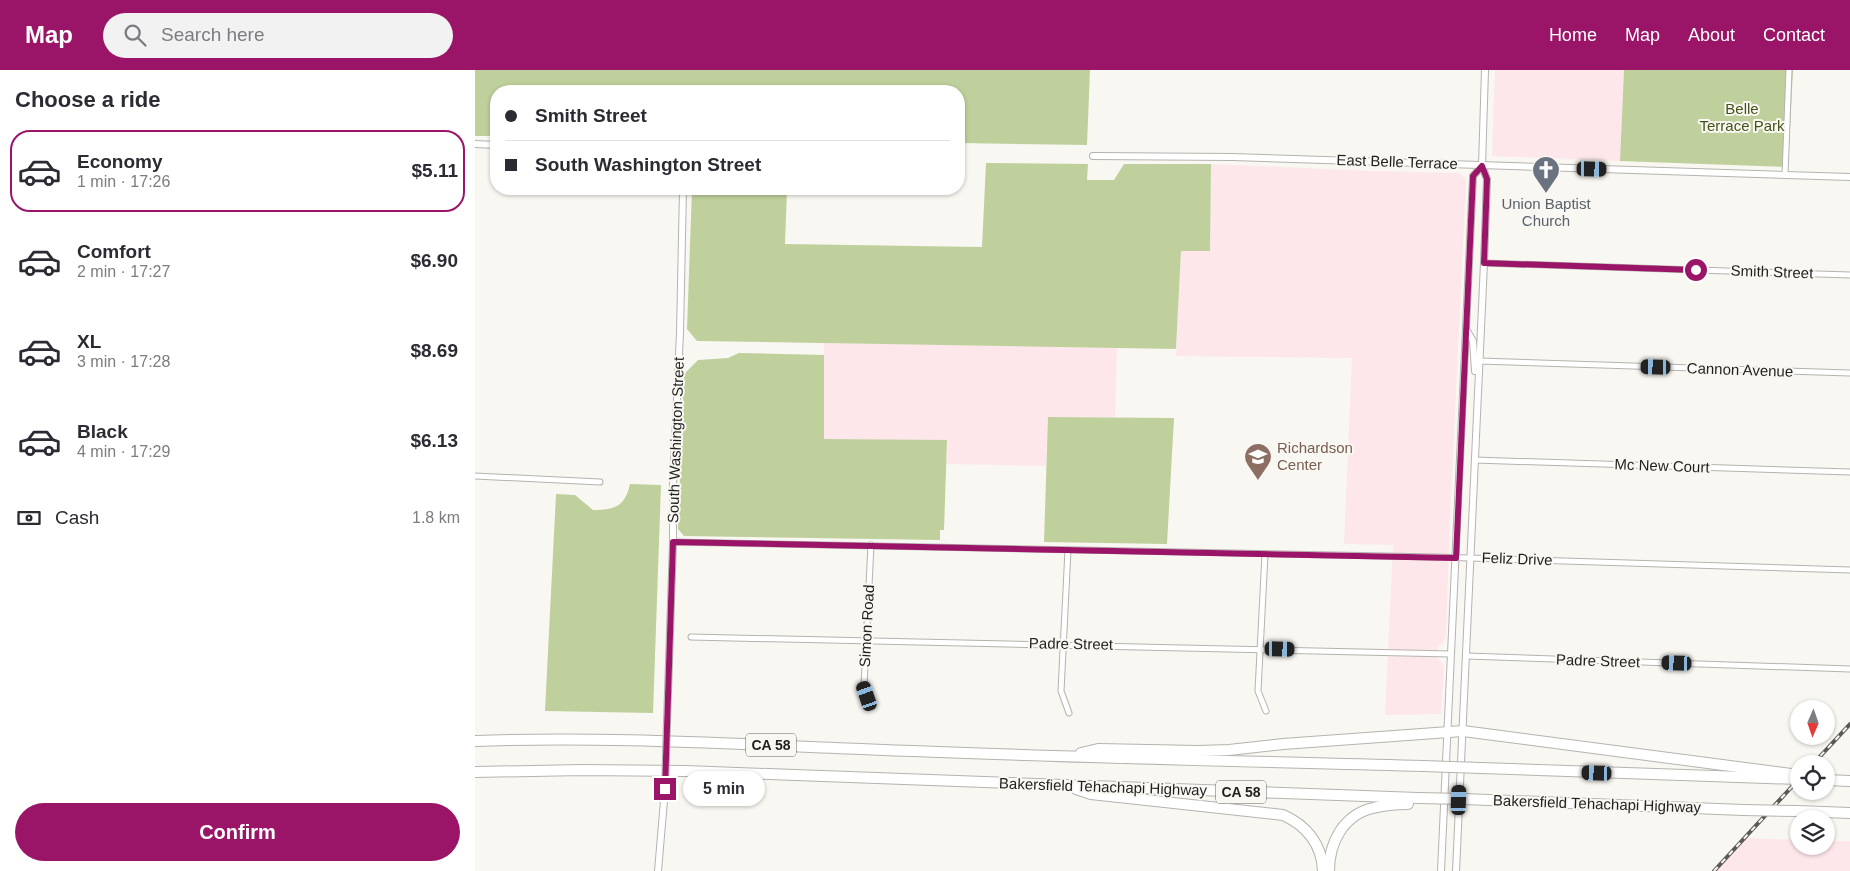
<!DOCTYPE html>
<meta charset="utf-8">
<style>
:root{--surface:#fff;--page:#f2f2f3;--text:#2b2b33;--muted:#7c7c81;--line:#e1e1e2;--accent:#9a1467}
body{margin:0;font-family:Arial,sans-serif;background:var(--page);color:var(--text);height:100vh;display:flex;flex-direction:column;font-size:19px;white-space:nowrap}
*{box-sizing:border-box;margin:0}
p{font-size:16px;color:var(--muted)}
.icon{flex:none;width:28px;height:28px;fill:none;stroke:currentColor;stroke-width:2;stroke-linecap:round;stroke-linejoin:round}
.map{position:relative;flex:1;overflow:hidden}
.details{display:flex;flex-direction:column;background:var(--surface);width:475px}
.details>*{flex:none}
.top-card{position:absolute;left:15px;top:15px;width:475px;height:110px;border-radius:20px;box-shadow:0 1px 4px #0004;display:grid;align-content:center;height:110px;padding:0 15px;background:var(--surface)}
.needle{width:32px;rotate:182deg}
.fabs{position:absolute;left:1315px;top:630px;display:grid;gap:10px}
.fabs a{display:grid;place-items:center;width:45px;height:45px;border-radius:50%;background:var(--surface);box-shadow:0 1px 4px #0004;font-size:25px}
.end{position:absolute;width:22px;height:22px;margin:-11px;border:6px solid #9a1467;background:#fff;box-shadow:0 0 0 2px #fff}
.from{border-radius:50%}
.bubble{position:absolute;height:35px;border-radius:18px;background:var(--surface);box-shadow:0 1px 4px #0004;font-size:16px;font-weight:800;line-height:35px;text-align:center}
.car{position:absolute;width:15px;height:30px;margin:-15px -8px;border-radius:6px;box-shadow:0 0 4px 1px #0007;background:linear-gradient(#222 24%,#8ab4d8 0 40%,#222 0 76%,#8ab4d8 0 86%,#222 0)}
.top-card b{display:flex;align-items:center;gap:18px;height:48px;font-size:19px}
.top-card b+b{border-top:1px solid var(--line)}
.top-card i{width:12px;height:12px;background:var(--text)}
ul{padding:0;list-style:none}
li{display:flex;align-items:center;gap:15px;height:82px;margin:0 10px 8px;padding:0 5px;border:2px solid transparent;border-radius:20px}
li div{flex:1}
li b{display:block;font-size:19px}
li em{font-style:normal;font-weight:800}
li.selected{border-color:var(--accent)}
li>.icon{width:45px;height:45px;stroke-width:1.5}
h2{padding:0 15px;font-size:22px;line-height:60px}
.pay{display:flex;align-items:center;gap:12px;height:55px;padding:0 15px;font-size:19px}
.pay p{margin-inline-start:auto}
.action{display:flex;gap:10px;margin-top:auto;padding:10px 15px}
.action a{flex:1;height:58px;border-radius:30px;background:var(--accent);color:#fff;font-size:20px;font-weight:800;line-height:58px;text-align:center}
header{display:flex;align-items:center;gap:30px;box-sizing:border-box;height:70px;padding:0 25px;background:var(--accent);color:#fff}
header strong{font-size:24px}
nav{display:flex;gap:28px;margin-inline-start:auto;font-size:18px}
.search{width:350px;height:45px;background:var(--page);display:flex;align-items:center;gap:12px;box-sizing:border-box;padding:0 18px;border-radius:28px;color:var(--muted);font-size:19px}
main{display:flex;flex:1;min-height:0}
.map>svg:first-child{display:block}
</style>
<header>
<strong>Map</strong>
<div class="search"><svg class="icon" aria-label="search" viewBox="0 0 24 24"><circle cx="10" cy="10" r="6"/><path d="M15 15l6 6"/></svg>Search here</div>
<nav><a>Home</a><a>Map</a><a>About</a><a>Contact</a></nav>
</header>
<main>
<section class="details">
<h2>Choose a ride</h2>
<ul>
<li class="selected"><svg class="icon" aria-label="car" viewBox="0 0 24 24"><path d="M5 17H2v-5l4-1 3-4h7l3 4 3 1v5h-3M9 17h6M6 11h13"/><circle cx="7" cy="17" r="2"/><circle cx="17" cy="17" r="2"/></svg><div><b>Economy</b><p>1 min · 17:26</p></div><em>$5.11</em></li>
<li><svg class="icon" aria-label="car" viewBox="0 0 24 24"><path d="M5 17H2v-5l4-1 3-4h7l3 4 3 1v5h-3M9 17h6M6 11h13"/><circle cx="7" cy="17" r="2"/><circle cx="17" cy="17" r="2"/></svg><div><b>Comfort</b><p>2 min · 17:27</p></div><em>$6.90</em></li>
<li><svg class="icon" aria-label="car" viewBox="0 0 24 24"><path d="M5 17H2v-5l4-1 3-4h7l3 4 3 1v5h-3M9 17h6M6 11h13"/><circle cx="7" cy="17" r="2"/><circle cx="17" cy="17" r="2"/></svg><div><b>XL</b><p>3 min · 17:28</p></div><em>$8.69</em></li>
<li><svg class="icon" aria-label="car" viewBox="0 0 24 24"><path d="M5 17H2v-5l4-1 3-4h7l3 4 3 1v5h-3M9 17h6M6 11h13"/><circle cx="7" cy="17" r="2"/><circle cx="17" cy="17" r="2"/></svg><div><b>Black</b><p>4 min · 17:29</p></div><em>$6.13</em></li>
</ul>
<div class="pay"><svg class="icon" aria-label="cash" viewBox="0 0 24 24"><path d="M3 7h18v10H3z"/><circle cx="12" cy="12" r="2"/></svg>Cash<p>1.8 km</p></div>
<div class="action"><a>Confirm</a></div>
</section>
<div class="map">
<svg width="1375" height="801" viewBox="0 0 1375 801">
<rect width="100%" height="100%" fill="#f9f7f2"/>
<g fill="#fde7ea">
<polygon points="1020,0 1149,0 1145,91 1017,86"/>
<polygon points="736,94 897,101 984,103 991,110 974,470 971,567 968,573 963,576 962,588 967,592 969,597 966,644 910,645 918,475 869,474 877,288 701,286 706,181 735,181"/>
<polygon points="349,273 642,277 640,347 573,347 571,396 471,394 472,371 348,369"/>
<polygon points="1269,768 1324,770 1324,776 1351,776 1351,771 1375,771 1375,801 1241,801"/>
</g>
<g fill="#bfd09c">
<polygon points="0,0 615,0 612,75 484,73 484,21 21,21 21,66 0,66"/>
<polygon points="1149,0 1318,0 1313,97 1145,91"/>
<polygon points="511,93 613,94 612,110 639,110 649,94 736,94 735,181 706,181 701,279 222,271 212,259 217,119 312,119 310,174 507,177"/>
<polygon points="264,283 349,285 349,369 472,370 469,460 465,460 465,470 209,466 203,459 209,304 223,290 253,288"/>
<polygon points="573,347 699,348 692,474 569,472"/>
<path d="M155 414 186 415 178 643 70 641 81 424 100 425 118 440C139 440 150 437 155 414Z"/>
</g>
<g fill="none" stroke-linecap="round" stroke-linejoin="round">
<defs>
<g id="minor">
<polyline points="1310,105 1314,0"/>
<polyline points="1009,193 1375,205"/>
<polyline points="1004,291 1375,303"/>
<polyline points="1000,390 1375,402"/>
<polyline points="0,406 125,412"/>
<polyline points="198,472 961,487 1375,500"/>
<polyline points="396,475 389,616 396,636"/>
<polyline points="593,480 586,621 594,643"/>
<polyline points="790,484 783,621 791,641"/>
<polyline points="216,567 976,584"/>
<polyline points="991,586 1375,599"/>
</g>
<g id="tertiary">
<polyline points="0,74 21,75"/>
<polyline points="618,86 757,87 1375,107"/>
<polyline points="992,261 998,271 1000,301"/>
<polyline points="192,652 198,472 198,415 205,263 208,119"/>
<polyline points="183,801 190,719"/>
<polyline points="966,801 998,106 1007,96"/>
<polyline points="981,801 1009,193 1012,109 1007,96 1010,0"/>
</g>
<g id="motorway">
<path d="M0 671C129 666 257 674 386 679 573 687 761 691 948 696"/>
<polyline points="606,683 623,679 723,681 754,680 808,674 988,661 1324,705"/>
<polyline points="1006,698 1323,709"/>
<polyline points="0,702 107,700 210,701 943,728"/>
<polyline points="1351,710 1375,711"/>
<path d="M601 719 616 724 808 745C831 755 847 774 848 801"/>
<polyline points="989,729 1268,740"/>
<polyline points="1322,741 1375,743"/>
<path d="M854 801C854 773 868 745 898 738 909 735 921 734 933 734"/>
</g>
</defs>
<use href="#minor" stroke="#b5b3af" stroke-width="7"/>
<use href="#tertiary" stroke="#b5b3af" stroke-width="8"/>
<use href="#motorway" stroke="#b5b3af" stroke-width="12"/>
<use href="#minor" stroke="#fff" stroke-width="5"/>
<use href="#tertiary" stroke="#fff" stroke-width="6"/>
<use href="#motorway" stroke="#fff" stroke-width="10"/>
<defs>
<g id="rail">
<polyline points="1338,694 1375,654"/>
<polyline points="1239,801 1324,709"/>
</g>
</defs>
<use href="#rail" stroke="#5b5957" stroke-width="4"/>
<use href="#rail" stroke="#f9f7f2" stroke-width="2" stroke-dasharray="5.5" stroke-linecap="butt"/>
<defs>
<polyline id="tertiary-bridge" points="190,719 192,652"/>
<g id="motorway-bridge">
<polyline points="948,696 1006,698"/>
<polyline points="943,728 989,729"/>
<polyline points="1268,740 1322,741"/>
</g>
</defs>
<use href="#tertiary-bridge" stroke="#b5b3af" stroke-width="8" stroke-linecap="butt"/>
<use href="#motorway-bridge" stroke="#b5b3af" stroke-width="12" stroke-linecap="butt"/>
<use href="#tertiary-bridge" stroke="#fff" stroke-width="6"/>
<use href="#motorway-bridge" stroke="#fff" stroke-width="10"/>
</g>
<g fill="none" stroke-linecap="round" stroke-linejoin="round">
<polyline stroke="#9a1467" stroke-width="6" points="190,719 198,472 981,488 998,106 1007,96 1012,109 1009,193 1221,200"/>
</g>
<defs>
<symbol id="church-pin" viewBox="-11 -11 22 30"><path d="M0 17L-7.5 6A9.5 9.5 0 1 1 7.5 6Z" fill="#6b7280" stroke="#f9f7f2"/><path d="M-1.2-6h2.4v3.5h3.3v2.4h-3.3V6h-2.4V-.1h-3.3v-2.4h3.3Z" fill="#fff"/></symbol>
<symbol id="school-pin" viewBox="-11 -11 22 30"><path d="M0 17L-7.5 6A9.5 9.5 0 1 1 7.5 6Z" fill="#8d6e63" stroke="#f9f7f2"/><path d="M0-5L7-2L0 1L-7-2ZM-4 1L0 2.5L4 1V4Q0 6-4 4Z" fill="#fff"/></symbol>
</defs>
<g fill-rule="evenodd">
<use href="#church-pin" x="1055" y="84" width="32" height="43"/>
<use href="#school-pin" x="767" y="371" width="32" height="43"/>
</g>
<g text-anchor="middle" stroke-width="4" stroke-linejoin="round" paint-order="stroke">
<g fill="#f9f7f2" stroke="#61605e" stroke-width="1">
<rect x="271" y="663.5" width="50" height="23" rx="4"/>
<rect x="741" y="710.5" width="50" height="23" rx="4"/>
</g>
<g font-size="14" font-weight="bold" fill="#201f1e">
<text x="296" y="680">CA 58</text>
<text x="766" y="727">CA 58</text>
</g>
<g font-size="15" fill="#445319" stroke="#f9f7f2">
<text x="1267" y="44">Belle<tspan x="1267" dy="17">Terrace Park</tspan></text>
</g>
<g font-size="15" fill="#201f1e" stroke="#f9f7f2">
<text transform="translate(922 92) rotate(2)" y="5">East Belle Terrace</text>
<text transform="translate(1297 202) rotate(2)" y="5">Smith Street</text>
<text transform="translate(1265 300) rotate(2)" y="5">Cannon Avenue</text>
<text transform="translate(201 370) rotate(-88)" y="5">South Washington Street</text>
<text transform="translate(1187 396) rotate(2)" y="5">Mc New Court</text>
<text transform="translate(1042 489) rotate(2)" y="5">Feliz Drive</text>
<text transform="translate(392 556) rotate(-87)" y="5">Simon Road</text>
<text transform="translate(596 574) rotate(1)" y="5">Padre Street</text>
<text transform="translate(1123 591) rotate(2)" y="5">Padre Street</text>
<text transform="translate(628 717) rotate(2)" y="5">Bakersfield Tehachapi Highway</text>
<text transform="translate(1122 734) rotate(2)" y="5">Bakersfield Tehachapi Highway</text>
</g>
<g font-size="15" fill="#5b616d" stroke="#f9f7f2">
<text x="1071" y="139">Union Baptist<tspan x="1071" dy="17">Church</tspan></text>
</g>
<g font-size="15" fill="#785e54" stroke="#f9f7f2" text-anchor="start">
<text x="802" y="383">Richardson<tspan x="802" dy="17">Center</tspan></text>
</g>
</g>
</svg>
<div class="fabs">
<a><svg class="needle" viewBox="-14 -14 28 28"><path d="M0-13l5 13h-10z" fill="#e53935"/><path d="M0 13l5-13h-10z" fill="#7c7c81"/></svg></a>
<a><svg class="icon" aria-label="locate" viewBox="0 0 24 24"><circle cx="12" cy="12" r="6"/><path d="M12 2v4M12 18v4M2 12h4M18 12h4"/></svg></a>
<a><svg class="icon" aria-label="layers" viewBox="0 0 24 24"><path d="M12 4l9 5-9 5-9-5zM3 14l9 5 9-5"/></svg></a>
</div>
<i class="end from" style="left:1221px;top:200px"></i>
<i class="end" style="left:190px;top:719px"></i>
<div class="bubble" style="left:208px;top:701px;width:82px">5 min</div>
<i class="car" style="left:1117px;top:99px;rotate:91deg"></i>
<i class="car" style="left:1181px;top:297px;rotate:271deg"></i>
<i class="car" style="left:805px;top:579px;rotate:91deg"></i>
<i class="car" style="left:1202px;top:593px;rotate:272deg"></i>
<i class="car" style="left:392px;top:626px;rotate:341deg"></i>
<i class="car" style="left:1122px;top:703px;rotate:272deg"></i>
<i class="car" style="left:984px;top:730px;rotate:2deg"></i>
<div class="top-card">
<b><i class="from"></i>Smith Street</b>
<b><i></i>South Washington Street</b>
</div>
</div>
</main>
